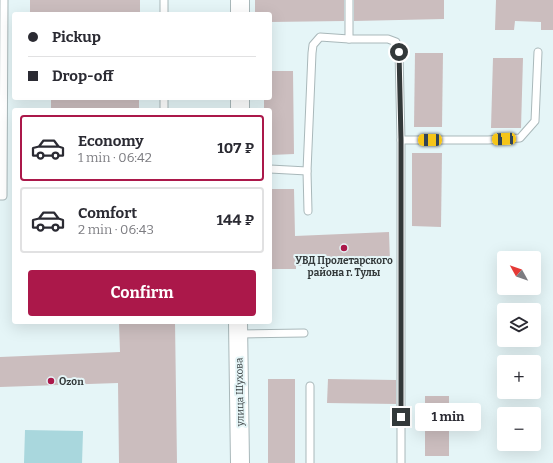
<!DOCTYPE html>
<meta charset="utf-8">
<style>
:root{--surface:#fff;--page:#f7f7f7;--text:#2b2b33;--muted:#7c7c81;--line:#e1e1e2;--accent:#ab184a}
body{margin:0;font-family:Bitter,serif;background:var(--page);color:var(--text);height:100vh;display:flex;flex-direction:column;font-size:15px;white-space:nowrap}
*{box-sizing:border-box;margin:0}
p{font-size:13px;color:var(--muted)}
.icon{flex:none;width:22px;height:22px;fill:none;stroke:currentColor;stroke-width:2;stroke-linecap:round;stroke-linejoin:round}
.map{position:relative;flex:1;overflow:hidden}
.sheet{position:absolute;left:12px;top:108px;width:260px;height:216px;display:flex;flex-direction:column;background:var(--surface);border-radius:4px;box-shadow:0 4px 16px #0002}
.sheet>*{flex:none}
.guide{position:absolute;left:12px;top:12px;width:260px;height:88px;border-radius:4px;box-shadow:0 4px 16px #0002;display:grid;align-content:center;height:88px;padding:0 16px;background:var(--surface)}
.needle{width:26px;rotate:310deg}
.buttons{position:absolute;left:497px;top:251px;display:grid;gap:8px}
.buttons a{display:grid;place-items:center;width:44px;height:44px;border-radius:4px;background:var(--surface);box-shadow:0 4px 16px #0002;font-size:20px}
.end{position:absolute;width:18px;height:18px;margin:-9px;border:5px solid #33393a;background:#fff;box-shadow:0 0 0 2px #fff}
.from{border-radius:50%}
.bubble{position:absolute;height:28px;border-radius:4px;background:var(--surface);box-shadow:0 4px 16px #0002;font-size:13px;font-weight:700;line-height:28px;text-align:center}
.car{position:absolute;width:12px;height:24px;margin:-12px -6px;border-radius:5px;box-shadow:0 0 3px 1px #0007;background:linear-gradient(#f5c518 24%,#345 0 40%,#f5c518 0 76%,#345 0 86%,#f5c518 0)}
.guide b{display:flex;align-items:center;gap:14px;height:38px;font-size:15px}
.guide b+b{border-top:1px solid var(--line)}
.guide i{width:10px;height:10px;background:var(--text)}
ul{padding:7px 0 0;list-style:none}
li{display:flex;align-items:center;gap:12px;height:66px;margin:0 8px 6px;padding:0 8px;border:2px solid var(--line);border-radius:4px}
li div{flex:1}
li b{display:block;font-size:15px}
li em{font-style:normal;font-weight:700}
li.selected{border-color:var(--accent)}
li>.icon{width:36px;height:36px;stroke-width:1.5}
.primary-button{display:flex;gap:8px;margin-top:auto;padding:8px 16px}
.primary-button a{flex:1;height:46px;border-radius:4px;background:var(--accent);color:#fff;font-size:16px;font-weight:700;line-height:46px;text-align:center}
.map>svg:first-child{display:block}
</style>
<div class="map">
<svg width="553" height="463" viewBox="0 0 553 463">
<rect width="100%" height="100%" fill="#e5f5f7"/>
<polygon fill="#a9d7dd" points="25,430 83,431 82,463 24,463"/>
<g fill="#cbbdbe">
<rect x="30" y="0" width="110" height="14"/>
<polygon points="255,0 344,0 344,21 270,22 270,14 255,14"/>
<polygon points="354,0 444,0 444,19 354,21"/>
<polygon points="496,0 553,0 553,30 541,30 541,22 515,21 514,30 495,30"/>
<polygon points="415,53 443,53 442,127 414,127"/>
<polygon points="493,58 523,58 521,128 491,128"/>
<polygon points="270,71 293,71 294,154 270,155 270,110 264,110 264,98 270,98"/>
<rect x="51" y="98" width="88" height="12"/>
<polygon points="412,153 442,153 441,227 412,226"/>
<polygon points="270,189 294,189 295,236 389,232 390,262 296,266 296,269 270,269"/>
<polygon points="119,322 175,322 177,463 119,463 118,383 0,387 0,357 120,352"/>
<rect x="268" y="379" width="27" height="84"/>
<polygon points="328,379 396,380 396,404 327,403"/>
<rect x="425" y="396" width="24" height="60"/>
</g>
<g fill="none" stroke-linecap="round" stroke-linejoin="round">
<defs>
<g id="service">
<polyline points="349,0 349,39 388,39 396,42 399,52 401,140 401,463"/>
<polyline points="164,14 164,0"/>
<polyline points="164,110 164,98"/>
<polyline points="401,140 488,140 520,138 535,121 538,52"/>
<polyline points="270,169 307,171"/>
<polyline points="0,196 3,196 4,0"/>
<polyline points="308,211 307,171 312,53 313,45 320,37 349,39"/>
<polyline points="238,334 304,333"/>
<polyline points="310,463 310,386"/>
</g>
<g id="tertiary">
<polyline points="240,0 240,14"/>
<polyline points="240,98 240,110"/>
<polyline points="238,322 240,463"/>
</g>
</defs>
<use href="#service" stroke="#a9b8ba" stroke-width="9"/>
<use href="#tertiary" stroke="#a9b8ba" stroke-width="20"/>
<use href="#service" stroke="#fff" stroke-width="7"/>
<use href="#tertiary" stroke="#fff" stroke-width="18"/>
</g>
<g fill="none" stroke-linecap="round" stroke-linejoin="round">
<polyline stroke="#33393a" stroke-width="5" points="399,52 401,140 401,417"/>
</g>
<g fill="#ab184a" stroke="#e5f5f7" stroke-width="1.5">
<circle cx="344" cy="248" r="4"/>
<circle cx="51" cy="381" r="4"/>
</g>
<g text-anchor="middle" stroke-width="4" stroke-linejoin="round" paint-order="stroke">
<g font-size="10" font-weight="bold" fill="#33393a" stroke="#e5f5f7">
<text x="344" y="264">УВД Пролетарского<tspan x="344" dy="12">района г. Тулы</tspan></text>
<text x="59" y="385" text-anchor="start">Ozon</text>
</g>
<g font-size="10" fill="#33393a" stroke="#e5f5f7">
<text transform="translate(239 392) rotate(-91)" y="4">улица Шухова</text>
</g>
</g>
</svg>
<div class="buttons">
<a><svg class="needle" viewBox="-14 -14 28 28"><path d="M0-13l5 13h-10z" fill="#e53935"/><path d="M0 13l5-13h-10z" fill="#7c7c81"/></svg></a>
<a><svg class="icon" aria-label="layers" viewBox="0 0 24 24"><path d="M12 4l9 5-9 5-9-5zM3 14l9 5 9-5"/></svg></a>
<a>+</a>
<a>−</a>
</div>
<i class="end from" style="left:399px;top:52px"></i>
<i class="end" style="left:401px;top:417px"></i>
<div class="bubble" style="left:415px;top:403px;width:66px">1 min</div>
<i class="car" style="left:504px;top:139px;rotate:267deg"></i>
<i class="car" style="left:430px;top:140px;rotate:270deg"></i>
<div class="guide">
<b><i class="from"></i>Pickup</b>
<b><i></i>Drop-off</b>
</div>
<section class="sheet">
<ul>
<li class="selected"><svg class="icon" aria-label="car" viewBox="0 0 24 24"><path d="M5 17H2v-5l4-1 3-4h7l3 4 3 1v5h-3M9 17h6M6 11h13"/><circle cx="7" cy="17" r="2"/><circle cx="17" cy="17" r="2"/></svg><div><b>Economy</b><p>1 min · 06:42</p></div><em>107 ₽</em></li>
<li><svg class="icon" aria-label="car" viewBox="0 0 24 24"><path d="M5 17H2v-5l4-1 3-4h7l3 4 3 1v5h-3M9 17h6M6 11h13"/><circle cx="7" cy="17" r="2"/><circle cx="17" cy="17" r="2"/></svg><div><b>Comfort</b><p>2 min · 06:43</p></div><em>144 ₽</em></li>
</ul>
<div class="primary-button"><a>Confirm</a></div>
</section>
</div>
